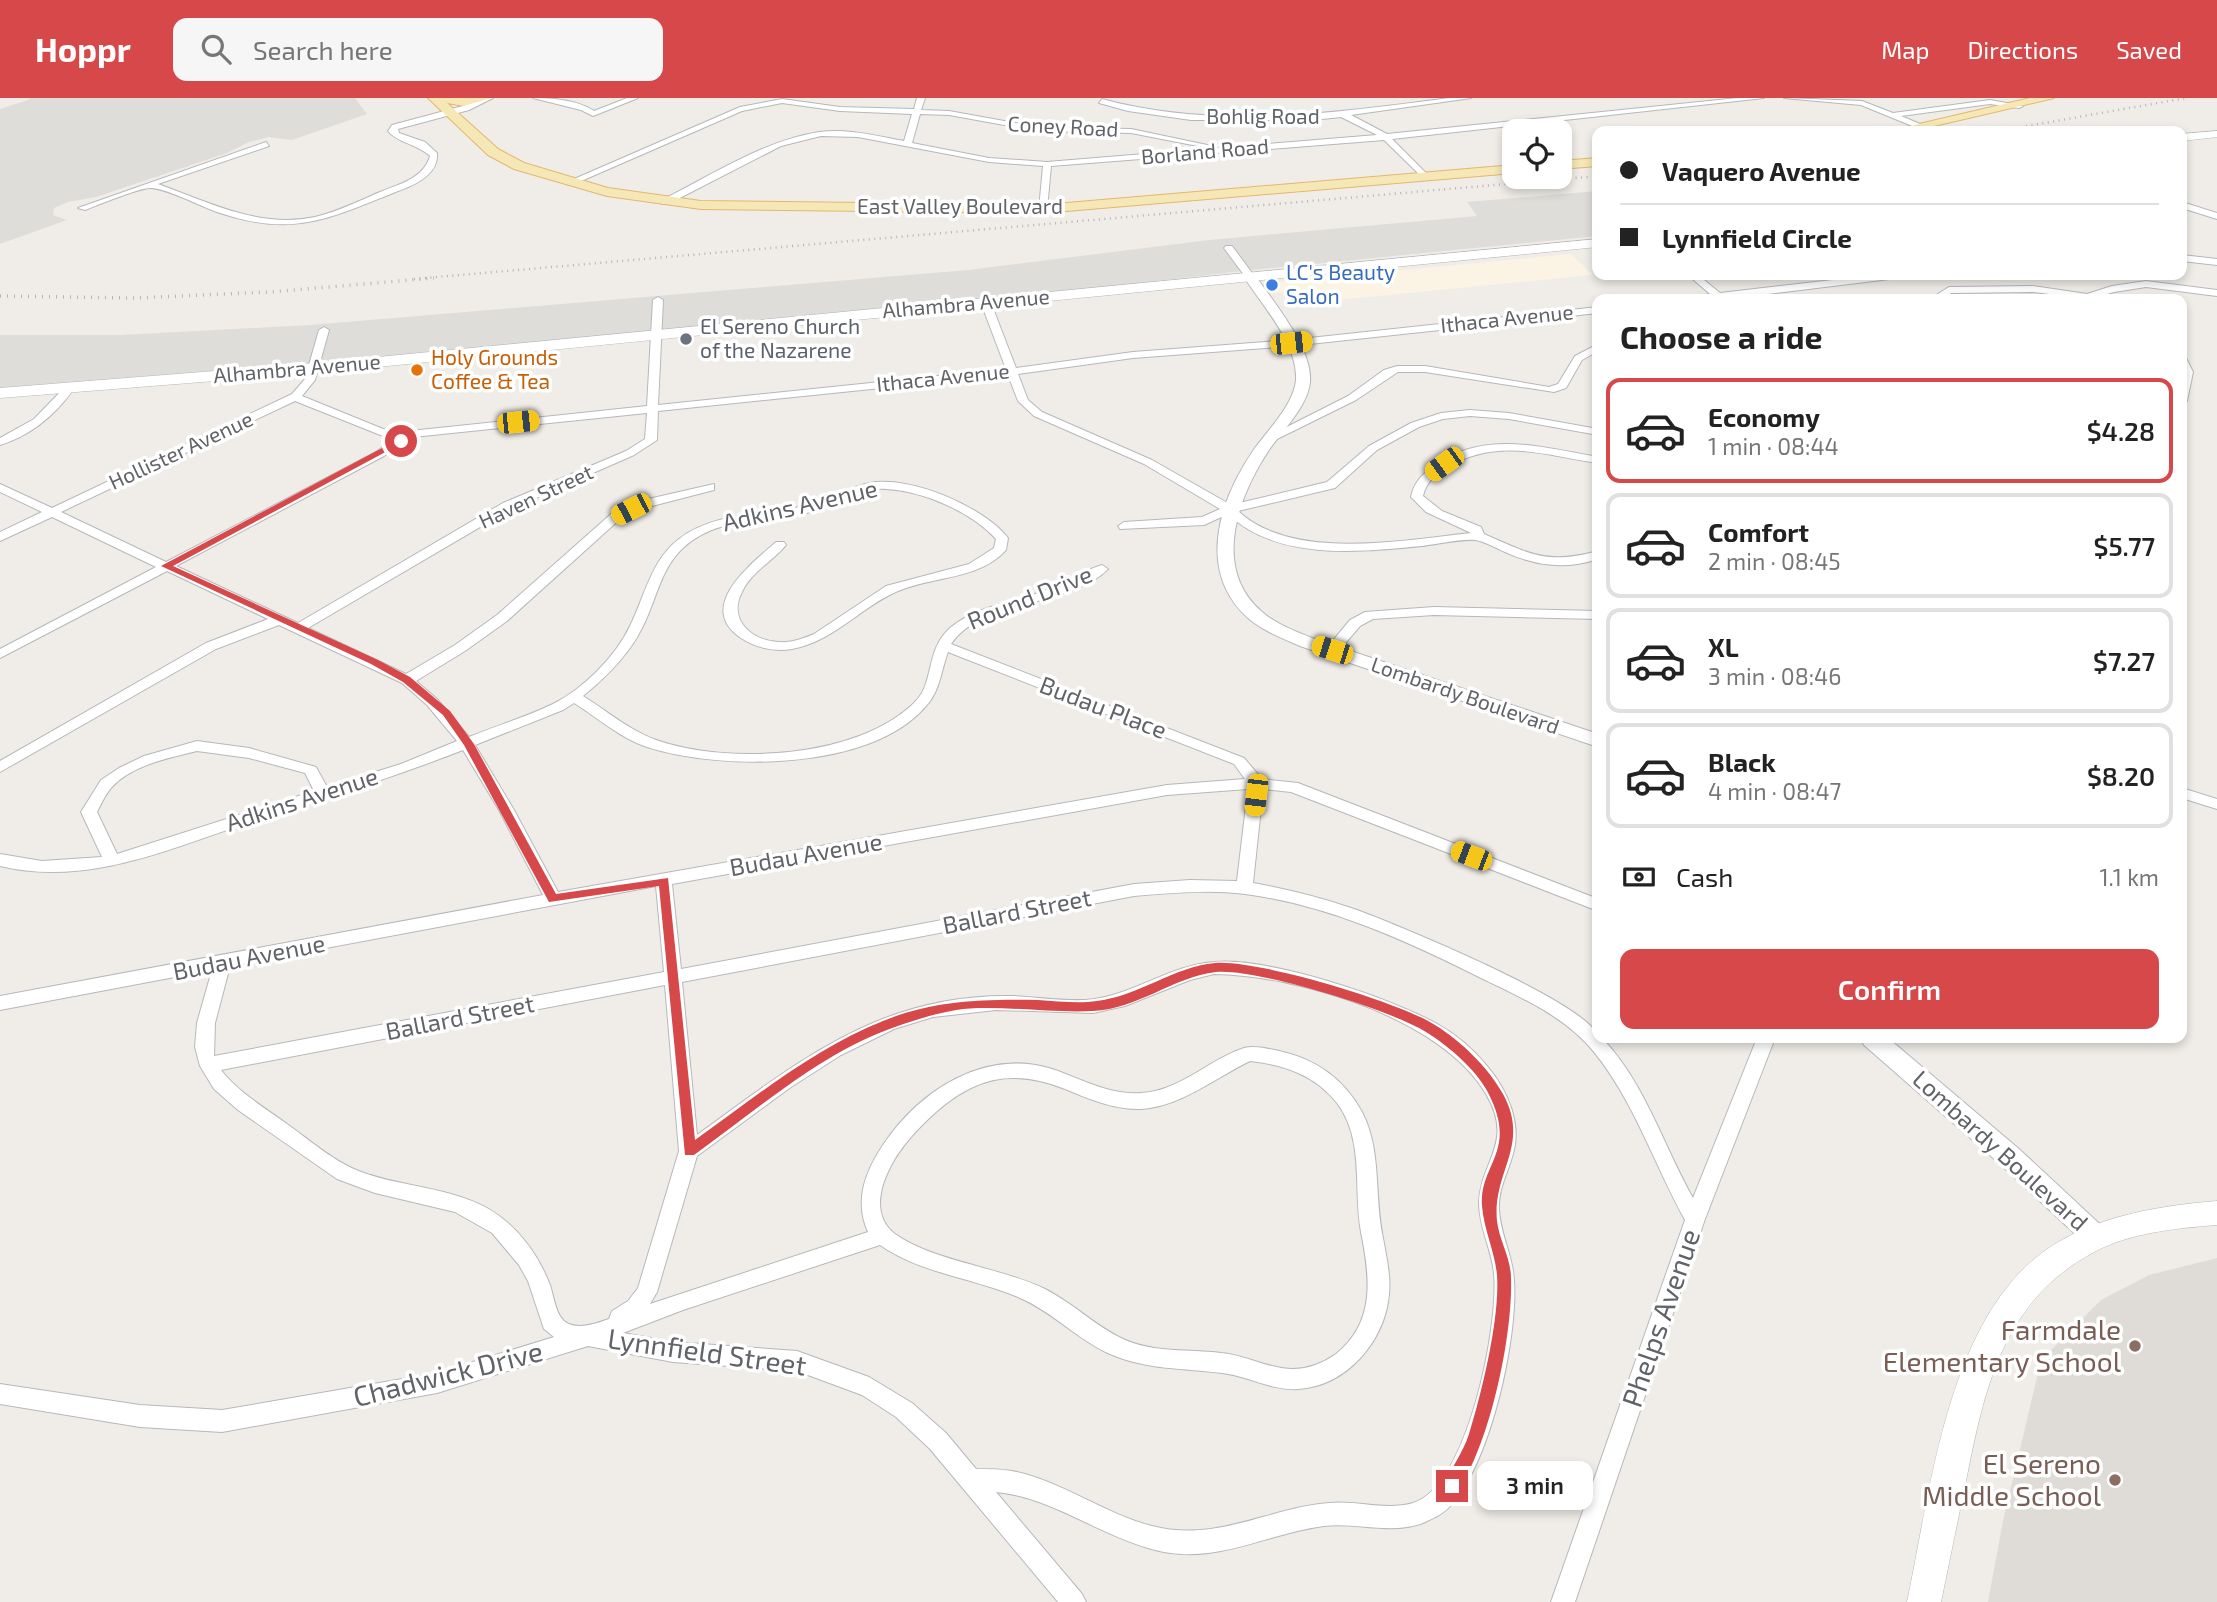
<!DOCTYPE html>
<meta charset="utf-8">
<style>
:root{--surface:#fff;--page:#f6f6f6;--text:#222;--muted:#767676;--line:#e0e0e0;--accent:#d64849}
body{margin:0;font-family:"Exo 2",sans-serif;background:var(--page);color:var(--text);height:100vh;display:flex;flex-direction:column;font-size:26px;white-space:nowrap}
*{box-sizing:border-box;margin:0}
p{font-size:23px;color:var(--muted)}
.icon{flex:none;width:38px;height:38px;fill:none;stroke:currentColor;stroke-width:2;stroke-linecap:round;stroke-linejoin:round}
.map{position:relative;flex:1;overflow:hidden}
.side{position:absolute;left:1592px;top:196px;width:595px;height:749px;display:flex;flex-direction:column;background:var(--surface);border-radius:14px;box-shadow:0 4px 10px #0003}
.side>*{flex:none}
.guide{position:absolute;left:1592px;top:28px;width:595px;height:154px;border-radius:14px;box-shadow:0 4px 10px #0003;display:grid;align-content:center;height:154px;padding:0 28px;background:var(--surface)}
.controls{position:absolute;left:1502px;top:21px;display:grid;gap:14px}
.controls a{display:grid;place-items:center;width:70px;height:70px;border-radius:14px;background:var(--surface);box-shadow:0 4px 10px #0003;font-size:35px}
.end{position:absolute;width:32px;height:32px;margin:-16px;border:9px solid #d64849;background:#fff;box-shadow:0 0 0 4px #fff}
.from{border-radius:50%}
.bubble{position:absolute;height:49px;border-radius:14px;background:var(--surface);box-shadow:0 4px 10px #0003;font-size:23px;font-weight:600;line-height:49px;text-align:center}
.car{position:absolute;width:21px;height:42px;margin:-21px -10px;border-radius:9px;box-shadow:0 0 5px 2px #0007;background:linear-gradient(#f5c518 24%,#345 0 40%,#f5c518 0 76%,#345 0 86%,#f5c518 0)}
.guide b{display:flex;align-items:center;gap:24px;height:66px;font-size:26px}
.guide b+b{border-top:2px solid var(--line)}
.guide i{width:18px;height:18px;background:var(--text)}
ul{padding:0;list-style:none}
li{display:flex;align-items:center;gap:21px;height:105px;margin:0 14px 10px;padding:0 14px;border:4px solid var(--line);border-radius:14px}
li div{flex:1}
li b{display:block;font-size:26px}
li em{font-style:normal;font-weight:600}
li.current{border-color:var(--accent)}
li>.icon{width:63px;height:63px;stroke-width:1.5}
h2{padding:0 28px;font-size:32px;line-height:84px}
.pay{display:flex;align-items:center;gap:18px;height:77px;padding:0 28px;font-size:26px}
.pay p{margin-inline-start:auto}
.primary-button{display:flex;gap:14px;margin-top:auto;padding:14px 28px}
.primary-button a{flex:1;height:80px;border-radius:14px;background:var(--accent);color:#fff;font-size:28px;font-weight:600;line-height:80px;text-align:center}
header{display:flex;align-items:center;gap:42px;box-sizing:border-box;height:98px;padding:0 35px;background:var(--accent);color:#fff}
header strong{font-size:33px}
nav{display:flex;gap:38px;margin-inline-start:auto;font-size:24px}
.search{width:490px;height:63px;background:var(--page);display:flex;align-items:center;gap:18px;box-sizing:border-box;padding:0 24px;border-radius:14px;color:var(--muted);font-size:26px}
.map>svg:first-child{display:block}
</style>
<header>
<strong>Hoppr</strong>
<div class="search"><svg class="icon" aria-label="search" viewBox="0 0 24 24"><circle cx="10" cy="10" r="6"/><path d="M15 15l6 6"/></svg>Search here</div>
<nav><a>Map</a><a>Directions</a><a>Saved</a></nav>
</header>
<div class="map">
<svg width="2217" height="1504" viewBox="0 0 2217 1504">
<rect width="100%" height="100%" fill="#f0ede8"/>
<polygon fill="#fbf3e3" points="1571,156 1593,177 1306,205 1297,193 1274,195 1267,185"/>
<g fill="#dfddda">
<polygon points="28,0 355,0 367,16 292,42 268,39 249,44 227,55 96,99 68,104 54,110 53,117 67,122 0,146 0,11 31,1"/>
<polygon points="1598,93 1598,138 1251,172 984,203 311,267 0,292 0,237 121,237 310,227 968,172 1209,142 1477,118 1467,104"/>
</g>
<polygon fill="#dfdcd7" points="2217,1160 2217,1504 1988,1504 2003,1423 2041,1262 2101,1202 2149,1177"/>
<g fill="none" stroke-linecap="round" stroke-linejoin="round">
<defs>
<g id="minor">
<path d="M483 0H493L469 12 398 31 399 35 425 44 437 55C439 76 415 87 398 93 328 121 293 140 217 114 200 108 168 91 151 90 141 89 98 107 85 112L78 110 266 44 269 48 158 86C208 104 260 131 315 119 337 114 359 103 380 94 400 86 424 80 430 58 417 46 398 45 388 33L392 27 463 8Z"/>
<path d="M533 0C552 0 578 2 594 13L627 0H638L593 18 581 12Z"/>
<path d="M917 0H925L921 12 949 13 1038 29 1131 31 1212 48 1208 50 1131 35 1038 33 949 17 920 16 912 45 989 60 1047 64 1377 37 1341 19 1313 22H1191L1128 13 1099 5 1102 1C1216 32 1334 15 1449 0H1471L1351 17 1387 36 1738 0H1764L1392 41 1428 77V81L1425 82 1384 42 1051 68 1047 111 1043 114 1039 111 1043 68 989 64 858 39 821 38 781 48 668 106H662V102C712 77 763 43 819 34 847 30 877 38 904 43L912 16 840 13 782 5 742 13 572 87 565 85 740 9 782 1 840 9 914 11Z"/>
<polygon points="1784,0 1862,3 1893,15 1990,2 2023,8 2019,10 1990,6 1901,18 1925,28 1922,32 1861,7"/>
<polygon points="2182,104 2217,115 2217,121 2182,110"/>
<polygon points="1226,148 1232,148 1255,179 1253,181 1247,181 1224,150"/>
<polygon points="2182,157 2217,161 2217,167 2182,163"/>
<polygon points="1688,177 1698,177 1720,195 1876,177 1903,177 1898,180 1726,201 1690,201 1710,196"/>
<polygon points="2146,183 2217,192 2217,198 2146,189 2114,194 2091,201 2033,194 1951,195 1941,201 1930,201 1949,189 2033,188 2087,196 2112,188"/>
<path d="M658 199 663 202 658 307 1006 271 981 205 986 202 991 205 1016 270 1133 254 1291 242 1598 209V215L1291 248 1133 260 1018 276 1028 302 1042 314 1152 362 1231 407 1327 384 1369 348 1411 325 1441 315 1470 312 1509 315 1598 331V337L1509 321 1470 318 1443 321 1419 329 1377 352 1335 390 1238 413C1293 464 1402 442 1471 435L1426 414 1411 399C1414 382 1427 372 1441 363 1491 333 1544 350 1598 359V365C1543 357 1497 339 1446 370 1434 377 1426 385 1423 398L1442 413 1481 429 1484 436C1530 456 1547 467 1598 453V461C1565 472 1536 468 1505 454 1496 450 1484 443 1475 442 1458 441 1439 446 1422 448 1359 454 1277 463 1228 416L1204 427 1120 431 1118 428 1124 424 1202 419 1220 411 1144 366 1034 318 1018 303 1008 277 658 313 657 342 634 357 511 411 308 530 406 576 455 547 497 517 611 416 644 402 714 386V392L652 408 619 422 507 523 465 553 416 583 437 601 469 639C496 628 526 619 553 606 583 591 616 558 630 528 645 498 651 462 679 441 712 416 755 417 795 410 821 405 844 390 870 385 910 377 984 409 1008 440L1006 452C979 482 933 478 898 493 860 509 835 543 792 551 775 554 756 550 741 540 695 509 751 466 776 444H784L786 447C773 463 751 474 742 494 728 521 750 542 778 544 791 545 802 541 814 536L886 488 969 466 994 450 996 441C970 413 923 393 886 391 860 389 838 407 815 413 771 424 718 417 683 450 660 471 656 504 642 530 629 557 606 579 583 598 607 613 629 632 656 642 728 667 858 661 915 604 935 584 925 552 950 530 977 507 1017 504 1049 491 1067 484 1084 472 1102 467L1108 471C1069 510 982 500 951 546L1244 660 1262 681 1298 685 1598 801V813L1291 694 1263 691 1253 785C1286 791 1319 799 1351 810 1387 822 1596 908 1598 940H1602C1645 985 1663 1047 1693 1100L1757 940H1775L1705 1121 1575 1504H1551L1685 1122C1654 1066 1634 1003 1594 954 1565 918 1520 899 1479 879 1405 842 1328 807 1245 796 1208 791 1171 795 1134 798L682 884 697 1037C755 995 813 949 880 922 922 905 968 897 1013 898 1037 899 1061 903 1085 902 1131 899 1169 867 1214 864 1268 859 1392 900 1439 927 1457 937 1474 952 1487 968 1508 993 1523 1027 1512 1059 1507 1077 1498 1092 1499 1111 1500 1136 1513 1158 1514 1182 1518 1240 1491 1361 1453 1405 1445 1415 1434 1420 1423 1425 1391 1437 1357 1424 1324 1428 1262 1436 1213 1470 1148 1450 1096 1435 1050 1399 996 1394L1082 1496 1086 1504H1058L930 1351 896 1319 862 1297 797 1273 673 1264 588 1248 437 1295 222 1334 140 1329 0 1306V1286L140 1307 222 1312 437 1275 554 1239 544 1231 528 1183 519 1167 492 1135 455 1114 375 1095 337 1081 238 1012 214 991 200 968 195 949 197 925 212 872 0 912V898L543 797 499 712 463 652C397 678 330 699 262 720 178 747 90 790 0 768V756L42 763 102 759 81 714 101 682 119 670 144 658 197 643 249 650 316 669 327 689 401 666 457 643 427 607 402 585 279 527 216 551 0 674V663L206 545 268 521 167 473 0 560V551L156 469 52 419 0 443V434L42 414 0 394V386L52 410 292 296 305 281 319 232 324 229 329 232 315 282 302 298 388 333H410L647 308 653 202ZM295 303 383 338 397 339 376 354 166 464 61 414ZM647 315 645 341 626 353 503 405 298 525 176 468 384 358 413 339ZM948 554 1234 666 1245 681 1167 687 558 794 514 712 475 647 563 612 574 605C598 620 620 640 647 649 722 673 871 673 926 608 940 593 941 573 948 554ZM197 653 249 660 305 675 314 693 117 756 97 714C101 706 105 697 111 690 131 667 169 660 197 653ZM1248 691 1237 783 1190 782 1134 786 681 871 672 786 1167 697ZM656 788 664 874 214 958 215 925 230 868ZM1214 876C1297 877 1442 920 1486 996 1515 1045 1480 1063 1479 1105 1479 1130 1492 1152 1494 1176 1499 1226 1468 1389 1413 1405 1386 1413 1357 1402 1329 1405 1268 1410 1215 1445 1152 1428 1104 1416 1062 1383 1012 1373 1000 1371 988 1371 976 1371L946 1335 912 1305 869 1279 797 1253 673 1244 623 1235 683 1212 880 1147C921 1176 975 1180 1020 1200 1053 1214 1078 1242 1110 1256 1147 1272 1183 1270 1222 1275 1248 1278 1272 1293 1298 1291 1347 1288 1385 1243 1389 1196 1391 1177 1386 1158 1383 1140 1374 1098 1382 1052 1362 1014 1344 981 1316 961 1279 953 1269 951 1255 947 1244 950 1208 962 1180 993 1141 995 1108 997 1082 981 1052 971 985 950 920 992 883 1047 865 1074 854 1103 868 1134L650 1206 657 1194 697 1058 791 989 841 957 894 931 933 919 996 912 1093 915 1125 908 1190 882ZM665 887 679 1053 638 1190 628 1203 612 1213 609 1221C595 1226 570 1235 560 1218 555 1210 553 1196 550 1187 538 1156 517 1127 487 1110 448 1089 404 1089 364 1075 335 1065 311 1043 287 1026 264 1009 239 995 221 972ZM1250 963C1285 967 1315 977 1337 1005 1365 1042 1353 1091 1361 1134 1370 1179 1376 1224 1336 1256 1323 1265 1308 1271 1293 1271 1268 1271 1246 1257 1221 1255 1189 1251 1153 1255 1123 1241 1095 1228 1073 1205 1045 1191 1000 1169 935 1164 895 1136 875 1121 878 1096 887 1076 897 1052 917 1031 936 1014 977 978 1014 971 1065 991 1089 1001 1114 1012 1141 1011 1182 1008 1215 980 1250 963Z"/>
<polygon points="1598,246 1598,253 1582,262 1566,290 1554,294 1425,274 1398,274 1356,302 1273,343 1263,341 1348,298 1384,272 1397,268 1425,268 1549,289 1558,286 1575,258"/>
<polygon points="2182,259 2186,260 2193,274 2187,303 2182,306"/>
<path d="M64 290 73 292C55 317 30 338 0 347V340L34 321Z"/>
<polygon points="1434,509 1598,513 1598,521 1434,517 1373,521 1360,528 1337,555 1327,555 1325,552 1350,522 1365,514"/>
<polygon points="2182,690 2217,701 2217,711 2182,700"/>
</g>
<g id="tertiary">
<path d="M1246 176H1254C1273 203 1313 251 1310 284 1308 308 1282 333 1269 352 1239 397 1211 469 1261 513 1275 526 1295 533 1312 540L1598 636V649L1300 548C1282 540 1263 533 1248 520 1195 472 1220 400 1255 350 1268 332 1294 306 1296 282 1298 246 1262 207 1244 179Z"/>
<polygon points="1860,940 1888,940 2019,1051 2105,1131 2109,1139 2105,1147 2096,1151 2087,1147 2001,1067 1864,947"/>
</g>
<g id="secondary">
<polygon points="2217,33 2217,39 2182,43 2182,36"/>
<polygon points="1598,141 1598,149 316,275 0,300 0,290 316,265"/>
<path d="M2217 1103V1127C2179 1130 2137 1134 2102 1150 2008 1196 1987 1278 1968 1373 1959 1417 1950 1460 1941 1504H1907C1930 1396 1946 1237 2033 1162 2082 1120 2155 1108 2217 1103Z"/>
</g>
<g id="primary">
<polygon points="428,0 491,0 464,8 447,5 498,51 524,65 608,90 701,103 1043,107 1514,67 1514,75 1043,115 701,111 607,98 514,71 488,57"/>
<polygon points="2030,0 2054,0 1913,33 1889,33"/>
<polygon points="1598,60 1598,68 1559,71 1559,63"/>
</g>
</defs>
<use href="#minor" stroke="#b5b8bb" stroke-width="2"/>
<use href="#tertiary" stroke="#b5b8bb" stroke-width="2"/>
<use href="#secondary" stroke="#b4b7bb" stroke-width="1"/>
<use href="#primary" stroke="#e2b86f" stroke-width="2"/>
<use href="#minor" fill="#fff" fill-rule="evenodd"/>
<use href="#tertiary" fill="#fff" fill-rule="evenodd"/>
<use href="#secondary" fill="#fff" fill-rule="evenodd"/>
<use href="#primary" fill="#f6e7b7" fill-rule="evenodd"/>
<g stroke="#b4b5b5" stroke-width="2.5" stroke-dasharray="1 4.5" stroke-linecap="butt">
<polyline points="1999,33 2186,0"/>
<polyline points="414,181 1598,78"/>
</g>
<polyline stroke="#b4b5b5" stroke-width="3.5" stroke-dasharray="1 6" stroke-linecap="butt" points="0,198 134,200 270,194 434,180"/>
</g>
<path fill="#d64849" d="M399 341 406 343 173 468 378 562 410 579 450 613 474 646 556 796 668 780 695 1042C755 999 815 950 883 923 934 902 984 901 1038 902 1057 903 1078 906 1097 903 1139 898 1173 869 1215 865 1256 861 1400 904 1435 927 1461 943 1488 969 1503 996 1531 1047 1492 1074 1497 1123 1499 1142 1511 1160 1511 1180 1513 1237 1490 1346 1457 1394H1446L1443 1388C1451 1370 1463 1355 1469 1336 1482 1294 1500 1220 1497 1177 1495 1154 1484 1132 1482 1108 1479 1068 1515 1055 1492 1003 1481 975 1450 949 1426 934 1391 912 1256 870 1216 874 1173 879 1138 911 1093 913 1055 915 1016 909 977 910 949 911 921 920 895 929 822 954 757 1012 694 1057H685L659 788 549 804 464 647 443 617 403 584 371 566 161 468Z"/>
<circle fill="#3f7fe0" stroke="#fff" stroke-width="2.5" cx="1272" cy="187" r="7"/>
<circle fill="#6b7280" stroke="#fff" stroke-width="2.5" cx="686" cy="241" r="7"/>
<circle fill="#e8710a" stroke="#fff" stroke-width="2.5" cx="417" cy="272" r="7"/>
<g fill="#8d6e63" stroke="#fff" stroke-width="2.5">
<circle cx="2135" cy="1248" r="7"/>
<circle cx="2115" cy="1382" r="7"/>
</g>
<g text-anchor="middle" stroke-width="7" stroke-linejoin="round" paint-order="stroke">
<g font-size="21" fill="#606367" stroke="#fff">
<text x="1263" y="26">Bohlig Road</text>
<text transform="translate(1063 29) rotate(3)" y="7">Coney Road</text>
<text transform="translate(1205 54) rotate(-5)" y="7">Borland Road</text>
<text x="960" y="116">East Valley Boulevard</text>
<text transform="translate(966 206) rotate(-5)" y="7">Alhambra Avenue</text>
<text transform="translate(1507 221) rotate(-6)" y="7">Ithaca Avenue</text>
<text transform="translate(297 271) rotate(-5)" y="7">Alhambra Avenue</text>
<text transform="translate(943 280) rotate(-6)" y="7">Ithaca Avenue</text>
<text transform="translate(181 353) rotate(-25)" y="7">Hollister Avenue</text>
<text transform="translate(536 399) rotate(-25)" y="7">Haven Street</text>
<text transform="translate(1465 598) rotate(19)" y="7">Lombardy Boulevard</text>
</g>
<g font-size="21" fill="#366cbe" stroke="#fff" text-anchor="start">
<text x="1286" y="182">LC's Beauty<tspan x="1286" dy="24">Salon</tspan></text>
</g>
<g font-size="21" fill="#5b616d" stroke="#fff" text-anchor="start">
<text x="700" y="236">El Sereno Church<tspan x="700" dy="24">of the Nazarene</tspan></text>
</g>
<g font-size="21" fill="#c56008" stroke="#fff" text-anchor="start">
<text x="431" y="267">Holy Grounds<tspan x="431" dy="24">Coffee &amp; Tea</tspan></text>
</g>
<g font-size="24" fill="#606367" stroke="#fff">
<text transform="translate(800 408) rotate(-13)" y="8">Adkins Avenue</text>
<text transform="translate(1030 500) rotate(-22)" y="8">Round Drive</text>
<text transform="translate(1103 610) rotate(21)" y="8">Budau Place</text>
<text transform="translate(302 702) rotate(-18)" y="8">Adkins Avenue</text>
<text transform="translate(806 757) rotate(-10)" y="8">Budau Avenue</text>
<text transform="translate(1017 814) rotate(-11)" y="8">Ballard Street</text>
<text transform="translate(249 860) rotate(-11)" y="8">Budau Avenue</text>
<text transform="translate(460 920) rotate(-11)" y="8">Ballard Street</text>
<text transform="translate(2000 1053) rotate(42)" y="8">Lombardy Boulevard</text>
</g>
<g font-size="28" fill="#606367" stroke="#fff">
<text transform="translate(1661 1220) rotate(-71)" y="10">Phelps Avenue</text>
<text transform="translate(707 1254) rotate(8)" y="10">Lynnfield Street</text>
<text transform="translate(448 1276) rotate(-14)" y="10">Chadwick Drive</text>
</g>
<g font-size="28" fill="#785e54" stroke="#fff" text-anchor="end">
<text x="2121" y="1242">Farmdale<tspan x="2121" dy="32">Elementary School</tspan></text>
<text x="2101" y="1376">El Sereno<tspan x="2101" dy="32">Middle School</tspan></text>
</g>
</g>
</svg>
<div class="controls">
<a><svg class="icon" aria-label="locate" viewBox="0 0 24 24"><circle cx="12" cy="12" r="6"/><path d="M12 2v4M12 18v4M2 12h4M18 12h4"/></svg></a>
</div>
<i class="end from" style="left:401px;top:343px"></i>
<i class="end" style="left:1452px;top:1388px"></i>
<div class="bubble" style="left:1477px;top:1363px;width:116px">3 min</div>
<i class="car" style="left:1291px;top:245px;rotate:84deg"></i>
<i class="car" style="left:518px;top:324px;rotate:84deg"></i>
<i class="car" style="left:1444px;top:366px;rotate:234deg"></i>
<i class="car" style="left:631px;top:411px;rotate:243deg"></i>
<i class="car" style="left:1332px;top:552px;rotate:288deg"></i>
<i class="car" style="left:1256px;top:697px;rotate:187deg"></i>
<i class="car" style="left:1471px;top:758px;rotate:291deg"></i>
<div class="guide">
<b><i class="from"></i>Vaquero Avenue</b>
<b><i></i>Lynnfield Circle</b>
</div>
<section class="side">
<h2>Choose a ride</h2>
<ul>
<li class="current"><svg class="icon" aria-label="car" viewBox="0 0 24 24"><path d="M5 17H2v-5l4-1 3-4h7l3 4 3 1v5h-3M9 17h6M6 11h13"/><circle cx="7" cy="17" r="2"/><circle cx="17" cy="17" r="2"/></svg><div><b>Economy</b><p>1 min · 08:44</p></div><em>$4.28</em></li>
<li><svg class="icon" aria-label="car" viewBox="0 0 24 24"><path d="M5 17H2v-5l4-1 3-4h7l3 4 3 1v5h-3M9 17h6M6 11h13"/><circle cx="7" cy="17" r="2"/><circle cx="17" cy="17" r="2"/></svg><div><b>Comfort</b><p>2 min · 08:45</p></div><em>$5.77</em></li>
<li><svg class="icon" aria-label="car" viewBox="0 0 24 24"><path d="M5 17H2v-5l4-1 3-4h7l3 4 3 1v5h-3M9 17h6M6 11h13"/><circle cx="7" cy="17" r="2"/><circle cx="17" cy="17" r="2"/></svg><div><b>XL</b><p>3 min · 08:46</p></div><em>$7.27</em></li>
<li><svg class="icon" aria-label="car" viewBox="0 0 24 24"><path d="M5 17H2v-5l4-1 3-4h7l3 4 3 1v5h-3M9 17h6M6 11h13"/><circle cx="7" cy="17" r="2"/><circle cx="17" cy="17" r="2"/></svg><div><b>Black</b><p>4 min · 08:47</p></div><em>$8.20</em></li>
</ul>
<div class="pay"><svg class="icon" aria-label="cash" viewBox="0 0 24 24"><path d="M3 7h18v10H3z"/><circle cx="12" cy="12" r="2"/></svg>Cash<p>1.1 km</p></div>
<div class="primary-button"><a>Confirm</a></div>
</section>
</div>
